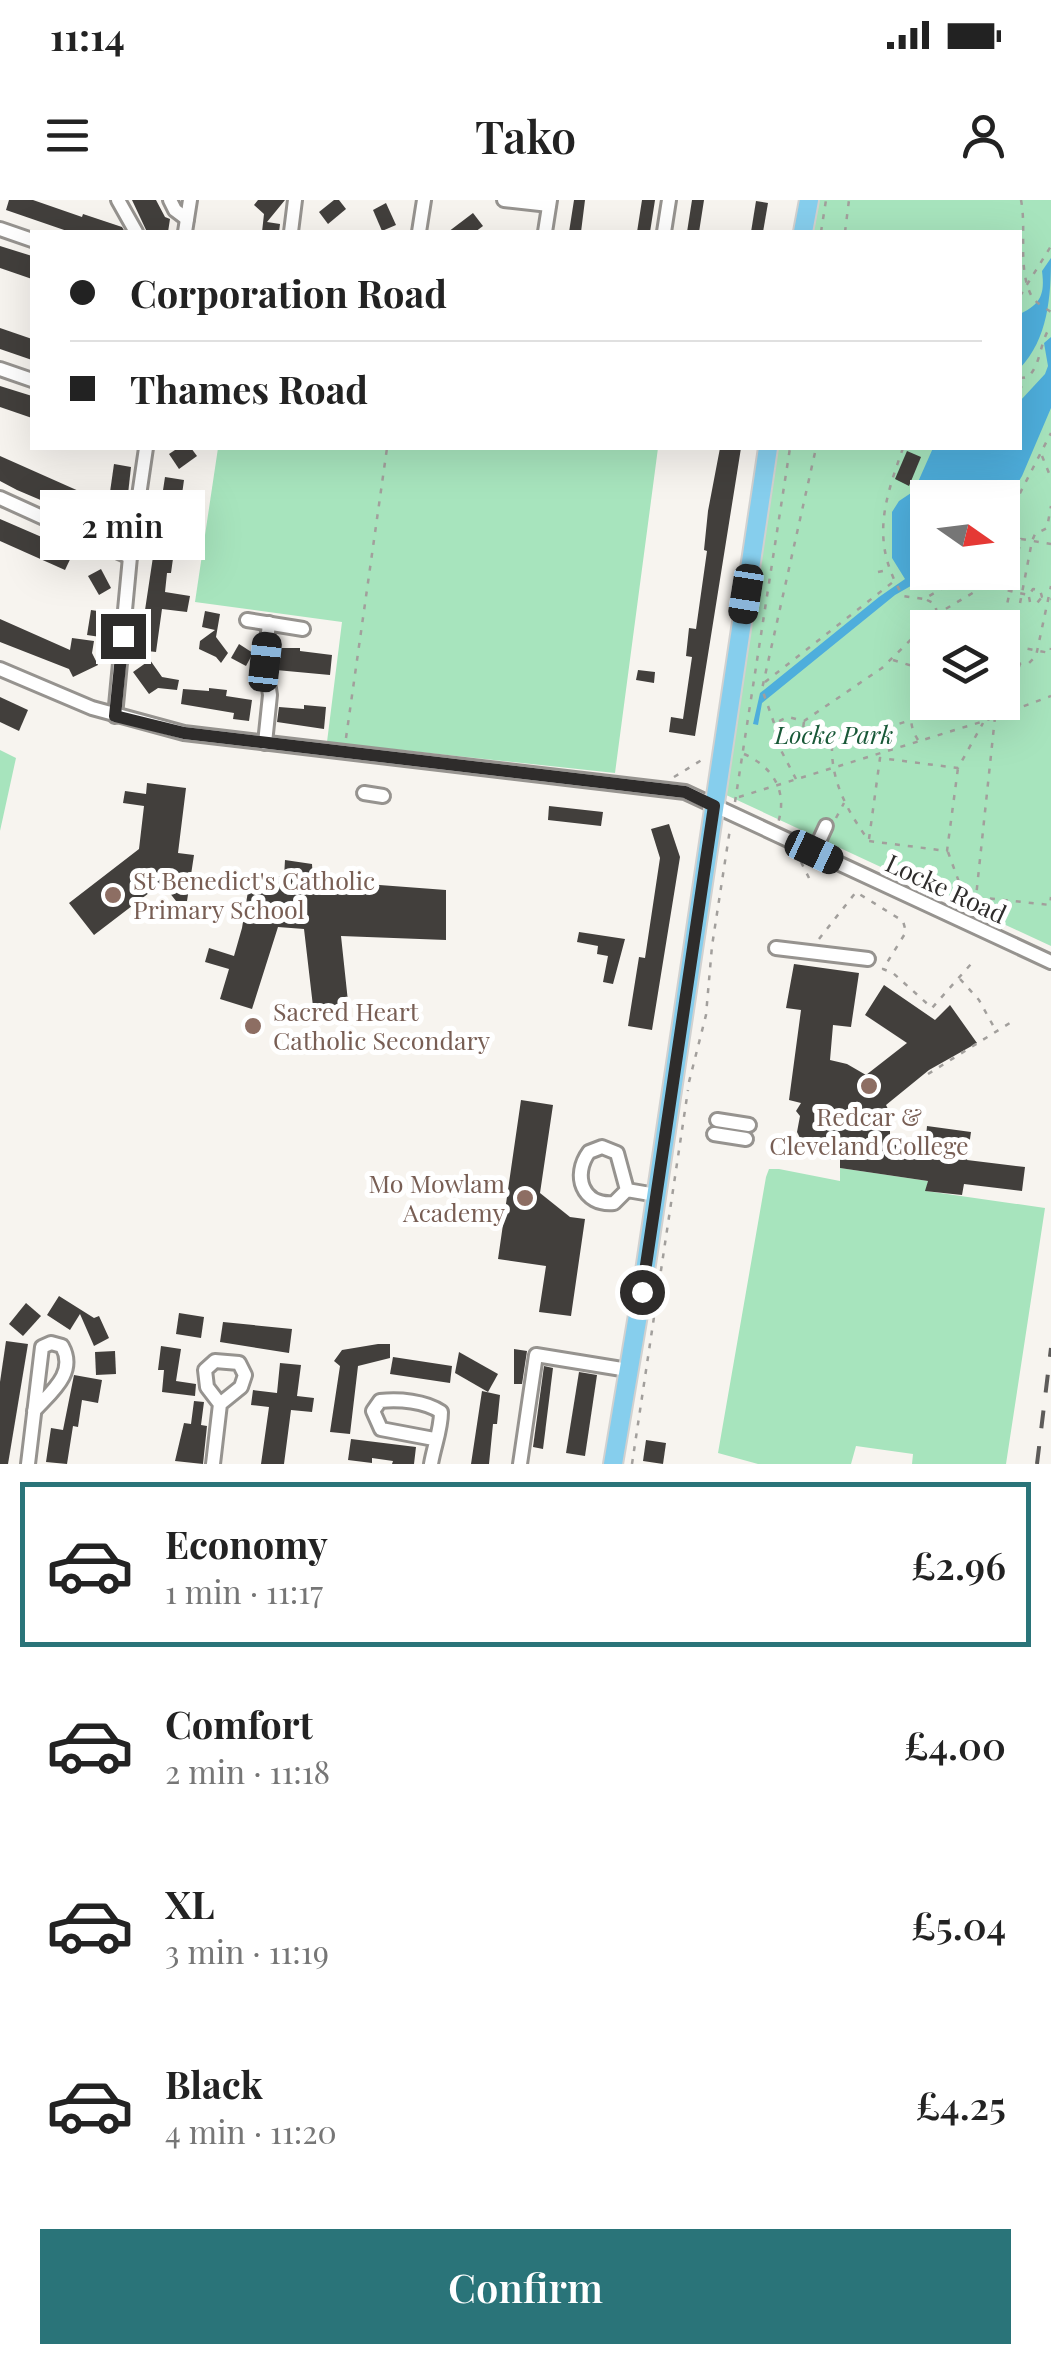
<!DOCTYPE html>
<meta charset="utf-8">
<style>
:root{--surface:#fff;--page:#f6f6f6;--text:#222;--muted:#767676;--line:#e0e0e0;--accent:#2a7479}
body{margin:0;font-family:"Playfair Display",serif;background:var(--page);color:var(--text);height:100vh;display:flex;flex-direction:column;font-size:38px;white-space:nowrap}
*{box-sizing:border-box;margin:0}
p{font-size:32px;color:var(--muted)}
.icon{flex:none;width:55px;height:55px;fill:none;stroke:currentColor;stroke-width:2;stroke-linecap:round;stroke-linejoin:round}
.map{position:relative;height:1264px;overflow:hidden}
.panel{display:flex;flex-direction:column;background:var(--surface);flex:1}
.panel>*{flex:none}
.banner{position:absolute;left:30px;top:30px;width:992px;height:220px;border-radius:0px;box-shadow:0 10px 40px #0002;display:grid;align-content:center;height:220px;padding:0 40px;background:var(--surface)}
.needle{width:65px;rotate:104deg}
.buttons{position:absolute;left:910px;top:280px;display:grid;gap:20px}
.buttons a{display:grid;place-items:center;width:110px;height:110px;border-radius:0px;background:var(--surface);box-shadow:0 10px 40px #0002;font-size:50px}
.end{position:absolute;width:45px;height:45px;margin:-22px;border:12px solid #2e2c2b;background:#fff;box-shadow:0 0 0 5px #fff}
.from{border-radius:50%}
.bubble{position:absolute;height:70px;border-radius:0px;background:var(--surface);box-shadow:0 10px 40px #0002;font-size:32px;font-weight:600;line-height:70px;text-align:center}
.car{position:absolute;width:30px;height:60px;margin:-30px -15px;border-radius:12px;box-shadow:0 0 8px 2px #0007;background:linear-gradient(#222 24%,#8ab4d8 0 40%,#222 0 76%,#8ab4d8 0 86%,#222 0)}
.banner b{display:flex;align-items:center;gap:35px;height:95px;font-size:38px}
.banner b+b{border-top:2px solid var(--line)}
.banner i{width:25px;height:25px;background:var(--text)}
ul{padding:18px 0 0;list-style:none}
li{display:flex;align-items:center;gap:30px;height:165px;margin:0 20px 15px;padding:0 20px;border:5px solid transparent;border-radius:0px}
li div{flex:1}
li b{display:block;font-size:38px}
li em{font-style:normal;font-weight:600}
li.current{border-color:var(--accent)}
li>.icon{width:90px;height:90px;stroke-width:1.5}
.button{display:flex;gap:20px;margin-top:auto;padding:20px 40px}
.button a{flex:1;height:115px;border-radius:0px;background:var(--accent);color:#fff;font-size:40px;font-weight:600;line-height:115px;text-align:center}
.status{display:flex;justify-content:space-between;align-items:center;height:70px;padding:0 50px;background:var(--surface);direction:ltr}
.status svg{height:28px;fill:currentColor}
header{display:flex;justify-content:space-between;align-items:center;height:130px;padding:0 40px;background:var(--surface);font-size:45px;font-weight:600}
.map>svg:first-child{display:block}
</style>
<div class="status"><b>11:14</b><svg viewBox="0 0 49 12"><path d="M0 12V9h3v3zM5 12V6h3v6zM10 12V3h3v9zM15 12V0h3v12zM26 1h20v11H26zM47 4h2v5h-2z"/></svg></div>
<header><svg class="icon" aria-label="menu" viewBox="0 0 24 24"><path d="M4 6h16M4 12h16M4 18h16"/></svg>Tako<svg class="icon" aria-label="person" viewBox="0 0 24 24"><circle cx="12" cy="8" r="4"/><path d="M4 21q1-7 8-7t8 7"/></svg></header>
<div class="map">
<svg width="1051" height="1264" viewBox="0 0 1051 1264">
<rect width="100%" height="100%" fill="#f7f4ef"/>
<g fill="#a7e4bd" fill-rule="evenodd">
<path d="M815 0H1051V746L724 594 776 248H1020V32H810ZM928 298H1002V372H928ZM928 428H1002V502H928Z"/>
<polygon points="218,248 658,248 615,573 327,542 342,422 195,402"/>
<polygon points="0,550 16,558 0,631"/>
<polygon points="840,968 928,981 926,991 1045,1008 1006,1264 912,1264 913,1254 856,1246 851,1264 758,1264 718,1253 766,977 769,969 779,969 840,981"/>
</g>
<g fill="#4eaedc">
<path d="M1051 58C1051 96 1048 139 1020 168V114C1041 104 1045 94 1042 71Z"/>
<polygon points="1051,137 1051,208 1022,276 1003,308 1002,298 928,298 927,331 919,334 917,345 927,346 928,372 949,373 916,383 895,395 762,503 758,525 753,524 760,493 879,397 905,379 892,358 892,312 899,301 914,291 933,248 1020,248 1020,201 1045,174 1048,166 1044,143"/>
</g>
<g fill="#423f3c">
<polygon points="9,0 33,0 82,17 83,14 122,27 125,32 70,32 6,10"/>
<polygon points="132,0 156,0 165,17 170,19 168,32 147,32"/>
<polygon points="258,0 285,0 267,22 280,24 279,32 262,32 264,14 254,5"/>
<polygon points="334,0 339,0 346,9 328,24 319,12"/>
<polygon points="574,0 585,0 581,32 569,32"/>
<polygon points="642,0 655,0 650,32 637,32"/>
<polygon points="692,0 704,0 699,32 687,32"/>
<polygon points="756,1 768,3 763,32 751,32"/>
<polygon points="386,3 396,25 382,31 373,10"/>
<polygon points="473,13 483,26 475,32 448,32"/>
<polygon points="0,46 32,56 32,79 0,68"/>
<polygon points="0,128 32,139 32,160 0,149"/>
<polygon points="0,186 32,196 32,218 0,207"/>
<polygon points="178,248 191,248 197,256 179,269 169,254"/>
<polygon points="720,248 741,248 695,536 669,532 671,517 683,519 692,457 686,456 689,428 696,429 707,351 704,350 708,311"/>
<polygon points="907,251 921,257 909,286 895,279"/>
<polygon points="0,256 108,304 110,293 124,316 105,327 90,302 83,318 17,290 0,281"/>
<polygon points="114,264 131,267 128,294 110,292"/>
<polygon points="165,277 184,280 171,373 167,373 165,392 190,396 187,412 162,409 156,452 139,450"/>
<polygon points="0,319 74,351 65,370 0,341"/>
<polygon points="101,369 111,388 99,395 88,376"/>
<polygon points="91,410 111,413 107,438 87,435"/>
<polygon points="205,411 220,414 216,437 228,453 221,463 216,457 199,449 200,441 215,430 202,427"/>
<polygon points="0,419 70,450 72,438 94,441 92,453 98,465 73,477 69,469 0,442"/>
<polygon points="239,444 253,453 246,466 231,458"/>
<polygon points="276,448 300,448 300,451 332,455 330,475 276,470"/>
<polygon points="150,460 162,477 179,480 177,490 158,488 149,494 133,472"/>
<polygon points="638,470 655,472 654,483 636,480"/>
<polygon points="209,488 227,490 226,496 252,500 249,521 233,519 234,513 181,504 183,489 209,491"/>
<polygon points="0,497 28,510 19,531 0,522"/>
<polygon points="304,505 326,507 324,529 277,522 279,507 304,509"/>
<polygon points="147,583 186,588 178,653 194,655 187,701 176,701 162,683 94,735 69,703 139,649 144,606 123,603 125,591 146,594"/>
<polygon points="549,606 603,612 601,626 548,620"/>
<polygon points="669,624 680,657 652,830 628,826 639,757 645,758 660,658 651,629"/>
<polygon points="285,660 312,664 313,680 446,690 446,740 341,736 349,811 314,815 304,729 278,727 252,809 220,799 229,769 205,762 209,748 234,756 242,728 251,673 284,677"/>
<polygon points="579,732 625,739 613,784 603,782 608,756 597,754 598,746 577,742"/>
<polygon points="794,764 859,773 851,827 833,825 830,860 847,864 866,875 907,843 865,815 884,785 935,820 950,805 977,843 929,870 886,905 890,913 890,944 925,949 927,926 971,932 967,960 1025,967 1022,991 964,984 962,995 925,991 928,981 840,968 840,959 830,960 828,954 806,950 797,932 800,916 796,911 801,903 789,900 801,810 786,808"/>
<polygon points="521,900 553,905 540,993 570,1017 585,1019 571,1116 539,1112 546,1066 498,1059"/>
<polygon points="59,1096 94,1118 99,1116 109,1138 94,1146 80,1114 70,1130 47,1115"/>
<polygon points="26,1103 41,1116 23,1136 9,1124"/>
<polygon points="179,1113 204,1117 201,1138 176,1134"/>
<polygon points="223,1122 292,1129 289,1153 220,1142"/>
<polygon points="6,1141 28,1144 8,1264 0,1264 0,1182"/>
<polygon points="378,1144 390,1144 390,1158 358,1166 350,1234 330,1232 340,1166 334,1161 342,1150"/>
<polygon points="161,1146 181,1149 176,1181 196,1184 195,1196 162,1192 164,1170 158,1170"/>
<polygon points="514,1149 527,1151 522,1184 514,1184"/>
<polygon points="115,1151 116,1174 96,1175 95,1152"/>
<polygon points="459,1152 498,1174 488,1192 455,1173"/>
<polygon points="393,1157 452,1166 450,1183 390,1174"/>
<polygon points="280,1163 301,1165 297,1196 314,1198 312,1212 291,1210 284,1264 261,1264 269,1207 251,1205 253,1190 277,1193"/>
<polygon points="544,1166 553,1168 543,1249 533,1247"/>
<polygon points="579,1172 597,1175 585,1256 566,1253"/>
<polygon points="74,1175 102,1180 98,1203 82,1200 78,1227 73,1226 67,1264 46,1262 51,1228 63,1230"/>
<polygon points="482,1191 500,1195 497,1224 493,1224 489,1264 471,1264"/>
<polygon points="194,1201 204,1202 201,1225 207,1226 203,1264 175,1261 184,1223 191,1224"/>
<polygon points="351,1239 416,1247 414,1264 392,1264 393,1261 372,1258 372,1263 348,1260"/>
<polygon points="646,1240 666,1243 663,1264 643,1261"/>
</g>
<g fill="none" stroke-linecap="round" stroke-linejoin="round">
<defs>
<g id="minor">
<polyline points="118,0 136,32"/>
<polyline points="170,0 175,10 187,19"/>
<polyline points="504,0 549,5"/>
<polyline points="0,29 32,40"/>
<polyline points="185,32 190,0"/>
<polyline points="291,32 295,0"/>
<polyline points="419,32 424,0"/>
<polyline points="545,32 550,0"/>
<polyline points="664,32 669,0"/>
<polyline points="0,169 32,180"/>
<polyline points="0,298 130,357"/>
<polyline points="247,420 303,429"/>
<polyline points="0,469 92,508 184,533 685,592 1051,762"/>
<polyline points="115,516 130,357 146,248"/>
<polyline points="265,543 270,495 265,462 269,423"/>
<polyline points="364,593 383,596"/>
<polyline points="814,652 826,626"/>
<polyline points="776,748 868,759"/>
<polyline points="717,920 749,925"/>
<polyline points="714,934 746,939"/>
<path d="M627 990 617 953 602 947 589 952C572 975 582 1006 614 1003L627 990 656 995"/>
<path d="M28 1264 42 1147 51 1143 62 1146C77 1173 51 1192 34 1211"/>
<polyline points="213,1264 220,1204 207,1187 205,1170 215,1161 239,1163 245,1175 241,1187 220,1204"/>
<path d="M431 1264C434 1246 441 1230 441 1212 425 1201 399 1199 380 1201L373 1211 381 1229 434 1239"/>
<polyline points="520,1264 536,1155 628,1170"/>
</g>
<g id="major">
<polyline points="803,32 809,0"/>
<polyline points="613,1264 642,1091 768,248"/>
</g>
</defs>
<use href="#minor" stroke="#96938f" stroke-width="18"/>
<use href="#major" stroke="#d1d1d0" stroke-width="22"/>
<g stroke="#a29f9c" stroke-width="2.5" stroke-dasharray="5 8" stroke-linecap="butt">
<path d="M1021 0C1027 31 1017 69 1032 97 1036 103 1045 108 1051 112"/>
<polyline points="821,32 826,0"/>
<polyline points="845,32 849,0"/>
<polyline points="1020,96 1051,46"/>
<path d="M1020 178 1028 177C1042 163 1039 142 1051 126"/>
<polyline points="1020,191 1024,178"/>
<path d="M903 248C884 302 870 342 903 396L924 399 970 372"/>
<polyline points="1042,256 1051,278"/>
<polyline points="1002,328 1051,233"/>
<polyline points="878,372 887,370"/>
<path d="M973 373C990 386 1007 391 1029 395L1033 389 1040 390 1042 397 1051 399"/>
<polyline points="1029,397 1030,402 1037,403 1042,397"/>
<polyline points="927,400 935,404 940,428"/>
<polyline points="1002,428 1021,339 1051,344"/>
<polyline points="1002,444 1050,453 1051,448"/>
<polyline points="928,458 919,473 921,483 928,489"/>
<polyline points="893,460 919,468"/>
<polyline points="1020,464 1013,458 1012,445 1032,341 1035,334 1047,328 1051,306"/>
<polyline points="765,482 893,382"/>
<polyline points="1002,487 1017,472 1020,464 1029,463 1036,456 1051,386"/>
<polyline points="995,517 976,697 1050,705 1051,697"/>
<path d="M804 522C801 535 809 546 822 548L911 520"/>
<polyline points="774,523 762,489 816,248"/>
<polyline points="346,538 387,248"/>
<path d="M918 540C905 520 913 505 924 486"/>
<path d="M832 546C831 582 848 612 869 641L947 651 958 568"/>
<path d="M744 554C773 567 788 591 778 623"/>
<polyline points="674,577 705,558"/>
<polyline points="796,579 774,537 777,522 788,517 804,521 882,468 937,414 988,384"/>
<polyline points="739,597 984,521 1051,496"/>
<polyline points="735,602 790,248"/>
<polyline points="836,618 844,603"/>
<polyline points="869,639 880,558 958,568 983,523"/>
<polyline points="948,652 959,682"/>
<polyline points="801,662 809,678"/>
<polyline points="819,739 856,692 903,721 906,732 883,769 893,773 932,808 971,764"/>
<polyline points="960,779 979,800 995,829"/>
<polyline points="928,874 1013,821"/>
<polyline points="689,882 706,815 712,746 730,629"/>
<polyline points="632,1264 688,890"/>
</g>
<use href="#minor" stroke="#fff" stroke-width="12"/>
<use href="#major" stroke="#86ceed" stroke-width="18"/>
<polyline stroke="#5d5b59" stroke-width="4" stroke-dasharray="18 18" stroke-linecap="butt" points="1037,1264 1051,1148"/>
</g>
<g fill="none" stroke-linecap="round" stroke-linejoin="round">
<polyline stroke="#2e2c2b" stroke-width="12" points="123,436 115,516 184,533 685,592 714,606 642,1092"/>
</g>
<g fill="#8d6e63" stroke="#fff" stroke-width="4">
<circle cx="113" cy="695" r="10"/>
<circle cx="253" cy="826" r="10"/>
<circle cx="869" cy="886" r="10"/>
<circle cx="525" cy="998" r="10"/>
</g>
<g text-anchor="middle" stroke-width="10" stroke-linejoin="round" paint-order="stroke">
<g font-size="25" font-style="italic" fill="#195938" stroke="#fff">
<text x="834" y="544">Locke Park</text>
</g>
<g font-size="25" fill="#785e54" stroke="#fff" text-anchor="start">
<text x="133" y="690">St Benedict's Catholic<tspan x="133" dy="29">Primary School</tspan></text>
<text x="273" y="821">Sacred Heart<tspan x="273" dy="29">Catholic Secondary</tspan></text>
<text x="869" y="926" text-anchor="middle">Redcar &amp;<tspan x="869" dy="29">Cleveland College</tspan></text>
<text x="505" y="993" text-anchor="end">Mo Mowlam<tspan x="505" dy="29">Academy</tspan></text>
</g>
<g font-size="25" fill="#2e2c2b" stroke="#fff">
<text transform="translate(946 689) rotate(25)" y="9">Locke Road</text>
</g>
</g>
</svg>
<div class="buttons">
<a><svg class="needle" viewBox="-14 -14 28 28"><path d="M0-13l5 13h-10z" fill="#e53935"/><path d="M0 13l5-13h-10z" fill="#767676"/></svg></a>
<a><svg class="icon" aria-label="layers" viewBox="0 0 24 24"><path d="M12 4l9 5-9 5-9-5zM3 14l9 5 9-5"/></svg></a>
</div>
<i class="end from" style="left:642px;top:1092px"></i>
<i class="end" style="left:123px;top:436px"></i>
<div class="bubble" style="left:40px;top:290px;width:165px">2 min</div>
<i class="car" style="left:746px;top:394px;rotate:189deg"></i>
<i class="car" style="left:265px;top:462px;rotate:6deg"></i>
<i class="car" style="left:814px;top:652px;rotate:115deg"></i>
<div class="banner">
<b><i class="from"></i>Corporation Road</b>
<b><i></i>Thames Road</b>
</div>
</div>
<section class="panel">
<ul>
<li class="current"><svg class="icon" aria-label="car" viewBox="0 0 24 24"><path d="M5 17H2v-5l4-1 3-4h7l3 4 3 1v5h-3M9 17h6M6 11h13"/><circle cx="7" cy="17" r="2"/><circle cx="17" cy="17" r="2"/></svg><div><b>Economy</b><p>1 min · 11:17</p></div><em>£2.96</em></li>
<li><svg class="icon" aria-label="car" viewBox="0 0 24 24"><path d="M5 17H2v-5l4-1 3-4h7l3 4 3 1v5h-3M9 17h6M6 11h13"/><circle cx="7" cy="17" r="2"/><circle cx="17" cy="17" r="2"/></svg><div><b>Comfort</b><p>2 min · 11:18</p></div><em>£4.00</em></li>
<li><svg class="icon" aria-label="car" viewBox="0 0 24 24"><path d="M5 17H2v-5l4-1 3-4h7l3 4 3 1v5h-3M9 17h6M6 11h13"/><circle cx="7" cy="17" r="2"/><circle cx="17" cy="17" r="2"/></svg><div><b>XL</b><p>3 min · 11:19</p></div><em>£5.04</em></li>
<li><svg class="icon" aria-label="car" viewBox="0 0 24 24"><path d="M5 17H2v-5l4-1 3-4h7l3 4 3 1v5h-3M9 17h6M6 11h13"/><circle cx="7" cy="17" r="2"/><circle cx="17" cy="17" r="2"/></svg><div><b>Black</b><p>4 min · 11:20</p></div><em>£4.25</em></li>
</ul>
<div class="button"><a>Confirm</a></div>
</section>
